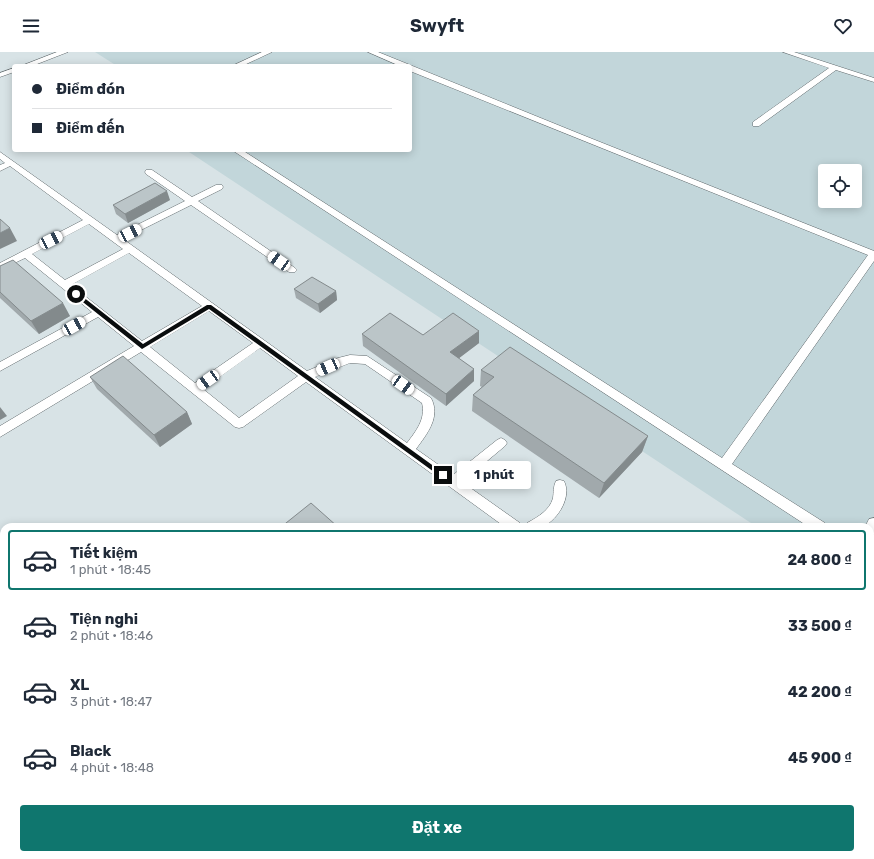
<!DOCTYPE html>
<html lang="vi">
<meta charset="utf-8">
<style>
:root{--surface:#fff;--page:#f6f6f7;--text:#1f2937;--muted:#747a83;--line:#e0e1e3;--accent:#0f766e}
body{margin:0;font-family:Rubik,sans-serif;background:var(--page);color:var(--text);height:100vh;display:flex;flex-direction:column;font-size:15px;white-space:nowrap}
*{box-sizing:border-box;margin:0}
p{font-size:13px;color:var(--muted)}
.icon{flex:none;width:22px;height:22px;fill:none;stroke:currentColor;stroke-width:2;stroke-linecap:round;stroke-linejoin:round}
.map{position:relative;flex:1;overflow:hidden}
.side{position:absolute;left:0px;top:471px;width:874px;height:336px;display:flex;flex-direction:column;background:var(--surface);border-radius:12px 12px 0 0;box-shadow:0 2px 10px #0003}
.side>*{flex:none}
.banner{position:absolute;left:12px;top:12px;width:400px;height:88px;border-radius:4px;box-shadow:0 2px 10px #0003;display:grid;align-content:center;height:88px;padding:0 20px;background:var(--surface)}
.controls{position:absolute;left:818px;top:112px;display:grid;gap:8px}
.controls a{display:grid;place-items:center;width:44px;height:44px;border-radius:4px;background:var(--surface);box-shadow:0 2px 10px #0003;font-size:20px}
.end{position:absolute;width:18px;height:18px;margin:-9px;border:5px solid #0a0d0e;background:#fff;box-shadow:0 0 0 2px #fff}
.from{border-radius:50%}
.bubble{position:absolute;height:28px;border-radius:4px;background:var(--surface);box-shadow:0 2px 10px #0003;font-size:13px;font-weight:700;line-height:28px;text-align:center}
.car{position:absolute;width:12px;height:24px;margin:-12px -6px;border-radius:5px;box-shadow:0 0 3px 1px #0007;background:linear-gradient(#fff 24%,#345 0 40%,#fff 0 76%,#345 0 86%,#fff 0)}
.banner b{display:flex;align-items:center;gap:14px;height:38px;font-size:15px}
.banner b+b{border-top:1px solid var(--line)}
.banner i{width:10px;height:10px;background:var(--text)}
ul{padding:7px 0 0;list-style:none}
li{display:flex;align-items:center;gap:12px;height:60px;margin:0 8px 6px;padding:0 12px;border:2px solid transparent;border-radius:4px}
li div{flex:1}
li b{display:block;font-size:15px}
li em{font-style:normal;font-weight:700}
li.active{border-color:var(--accent)}
li>.icon{width:36px;height:36px;stroke-width:1.5}
.button{display:flex;gap:8px;margin-top:auto;padding:8px 20px}
.button a{flex:1;height:46px;border-radius:4px;background:var(--accent);color:#fff;font-size:16px;font-weight:700;line-height:46px;text-align:center}
header{display:flex;justify-content:space-between;align-items:center;height:52px;padding:0 20px;background:var(--surface);font-size:18px;font-weight:700}
.map>svg:first-child{display:block}
</style>
<header><svg class="icon" aria-label="menu" viewBox="0 0 24 24"><path d="M4 6h16M4 12h16M4 18h16"/></svg>Swyft<svg class="icon" aria-label="heart" viewBox="0 0 24 24"><path d="M12 20l-8-8c-3-5 5-10 8-4 3-6 11-1 8 4z"/></svg></header>
<div class="map">
<svg width="874" height="807" viewBox="0 0 874 807">
<rect width="100%" height="100%" fill="#d8e3e6"/>
<path fill="#c2d6da" fill-rule="evenodd" d="M95 0H874V552L870 550V475H757L186 98H410V14H117ZM825 119H855V149H825Z"/>
<g fill="none" stroke-linecap="round" stroke-linejoin="round">
<defs>
<g id="lane">
<polygon points="57,0 68,0 32,14 21,14"/>
<polygon points="262,0 272,0 242,14 232,14"/>
<polygon points="368,0 378,0 585,84 874,199 874,209 732,412 825,471 826,475 809,475 232,98 242,98 722,406 868,203 410,19 410,14 400,14"/>
<polygon points="783,0 794,0 874,26 874,30 836,18 759,74 753,74 753,70 829,16"/>
<polygon points="14,16 14,20 0,25 0,21"/>
<path d="M0 100 117 183 185 149 146 122 145 120 146 118H152L192 145 216 133H222L223 135 222 137 198 149 295 216 297 218 295 220H289L191 153 123 187 307 319 338 306 350 303 367 304 431 346C441 365 427 382 416 397L453 423 497 388 501 386 505 388 507 391 505 394 462 430 520 471 521 475H505L306 330 243 375 239 376 235 375 141 300 0 385V374L134 294 98 265 0 319V310L92 260 25 206 0 218V211L83 168 10 114 0 119V113L5 111 0 107ZM89 172 123 197 65 228 32 202ZM129 201 202 254 142 289 71 233ZM209 259 253 291 195 331 150 295ZM260 296 298 324 239 366 203 337ZM350 311 365 312 422 351C426 367 416 379 407 391L315 325Z"/>
<path d="M560 428 564 429C572 445 558 467 544 474 539 476 531 475 526 475L527 471C538 465 550 458 553 446 554 440 553 435 556 429Z"/>
<polygon points="874,466 874,482 870,484 870,475 865,475 869,467"/>
<polygon points="870,501 874,503 874,515 870,513"/>
<polygon points="870,724 874,726 874,742 870,740"/>
</g>
</defs>
<use href="#lane" stroke="#60696c" stroke-width="1"/>
<use href="#lane" fill="#fff" fill-rule="evenodd"/>
</g>
<g fill="#a1a9ac">
<polygon points="170,148 128,171 116,162 113,153"/>
<polygon points="0,214 70,264 39,282 0,246"/>
<polygon points="294,237 336,239 337,248 320,261 296,246"/>
<polygon points="479,279 479,291 459,306 474,329 446,354 363,294 362,282 423,283"/>
<polygon points="481,318 648,384 642,400 599,446 472,359 473,343 482,335 480,334"/>
<polygon points="90,325 187,360 192,372 160,395 97,337"/>
</g>
<g fill="#838a8c">
<polygon points="167,139 170,148 128,171 125,162"/>
<polygon points="10,176 17,189 0,197 0,181"/>
<polygon points="336,239 337,248 320,261 318,252"/>
<polygon points="63,251 70,264 39,282 31,269"/>
<polygon points="479,279 479,291 450,313 450,300"/>
<polygon points="474,317 474,329 446,354 446,342"/>
<polygon points="0,355 7,364 0,368"/>
<polygon points="187,360 192,372 160,395 154,383"/>
<polygon points="648,384 642,400 599,446 604,431"/>
</g>
<g fill="#bbc5c8" stroke="#838a8c">
<polygon points="155,131 167,139 125,162 113,153"/>
<polygon points="0,167 10,176 0,181"/>
<polygon points="13,208 63,251 31,269 0,240 0,214"/>
<polygon points="312,225 336,239 318,252 294,237"/>
<polygon points="390,261 423,283 453,261 479,279 450,300 474,317 446,342 362,282"/>
<polygon points="510,295 648,384 604,431 473,343 494,325 481,318"/>
<polygon points="123,304 187,360 154,383 90,325"/>
<polygon points="311,451 338,475 281,475"/>
</g>
<polygon fill="#0a0d0e" points="74,241 78,241 143,292 207,253 211,253 446,423 443,426 441,425 209,257 142,297 74,243"/>
</svg>
<div class="controls">
<a><svg class="icon" aria-label="locate" viewBox="0 0 24 24"><circle cx="12" cy="12" r="6"/><path d="M12 2v4M12 18v4M2 12h4M18 12h4"/></svg></a>
</div>
<i class="end from" style="left:76px;top:242px"></i>
<i class="end" style="left:443px;top:423px"></i>
<div class="bubble" style="left:457px;top:409px;width:74px">1 phút</div>
<i class="car" style="left:130px;top:181px;rotate:63deg"></i>
<i class="car" style="left:51px;top:188px;rotate:63deg"></i>
<i class="car" style="left:279px;top:209px;rotate:304deg"></i>
<i class="car" style="left:74px;top:274px;rotate:61deg"></i>
<i class="car" style="left:328px;top:315px;rotate:246deg"></i>
<i class="car" style="left:208px;top:328px;rotate:235deg"></i>
<i class="car" style="left:403px;top:333px;rotate:125deg"></i>
<div class="banner">
<b><i class="from"></i>Điểm đón</b>
<b><i></i>Điểm đến</b>
</div>
<section class="side">
<ul>
<li class="active"><svg class="icon" aria-label="car" viewBox="0 0 24 24"><path d="M5 17H2v-5l4-1 3-4h7l3 4 3 1v5h-3M9 17h6M6 11h13"/><circle cx="7" cy="17" r="2"/><circle cx="17" cy="17" r="2"/></svg><div><b>Tiết kiệm</b><p>1 phút · 18:45</p></div><em>24 800 ₫</em></li>
<li><svg class="icon" aria-label="car" viewBox="0 0 24 24"><path d="M5 17H2v-5l4-1 3-4h7l3 4 3 1v5h-3M9 17h6M6 11h13"/><circle cx="7" cy="17" r="2"/><circle cx="17" cy="17" r="2"/></svg><div><b>Tiện nghi</b><p>2 phút · 18:46</p></div><em>33 500 ₫</em></li>
<li><svg class="icon" aria-label="car" viewBox="0 0 24 24"><path d="M5 17H2v-5l4-1 3-4h7l3 4 3 1v5h-3M9 17h6M6 11h13"/><circle cx="7" cy="17" r="2"/><circle cx="17" cy="17" r="2"/></svg><div><b>XL</b><p>3 phút · 18:47</p></div><em>42 200 ₫</em></li>
<li><svg class="icon" aria-label="car" viewBox="0 0 24 24"><path d="M5 17H2v-5l4-1 3-4h7l3 4 3 1v5h-3M9 17h6M6 11h13"/><circle cx="7" cy="17" r="2"/><circle cx="17" cy="17" r="2"/></svg><div><b>Black</b><p>4 phút · 18:48</p></div><em>45 900 ₫</em></li>
</ul>
<div class="button"><a>Đặt xe</a></div>
</section>
</div>
